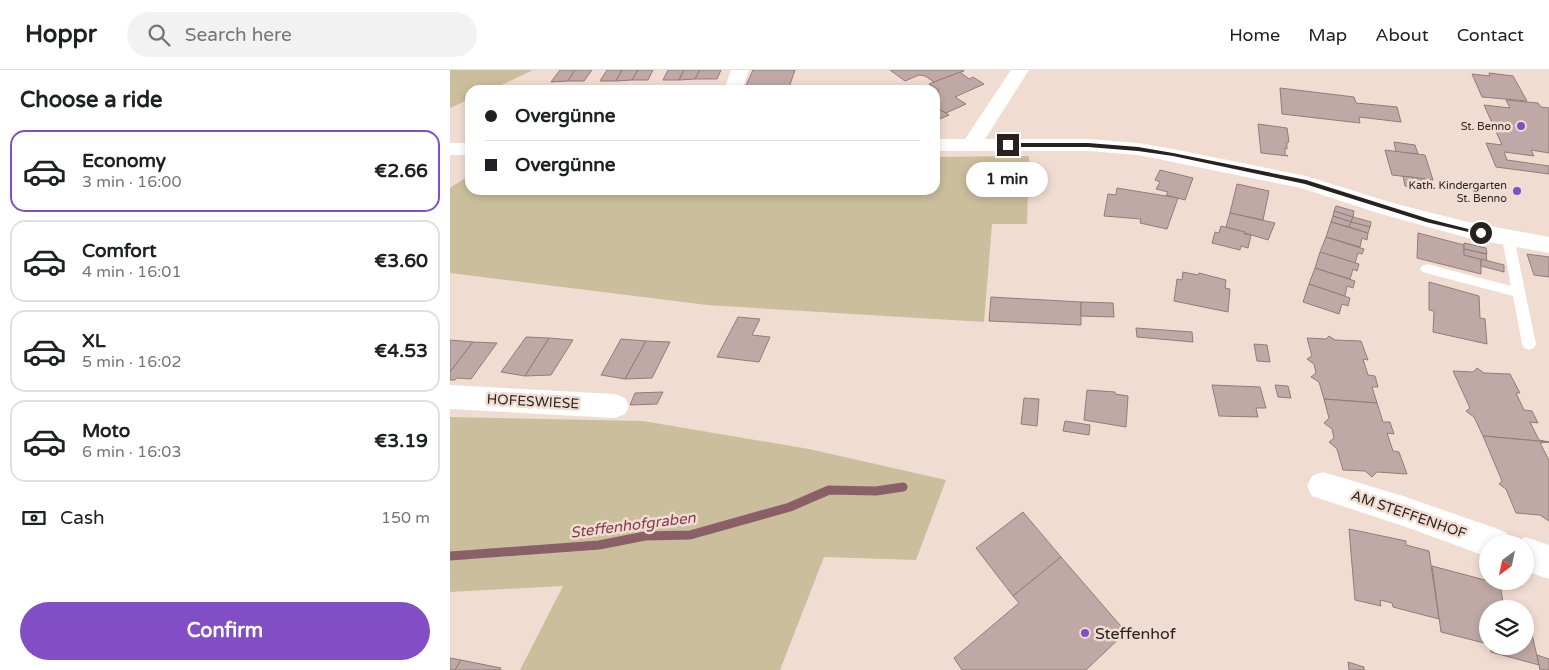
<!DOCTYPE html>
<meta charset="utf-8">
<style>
:root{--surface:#fff;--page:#f2f2f2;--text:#202124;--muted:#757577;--line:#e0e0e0;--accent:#814ec6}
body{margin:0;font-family:"Varela Round",sans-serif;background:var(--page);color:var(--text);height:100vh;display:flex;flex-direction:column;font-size:19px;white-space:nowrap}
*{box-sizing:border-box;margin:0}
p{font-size:16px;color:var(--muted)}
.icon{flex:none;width:28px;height:28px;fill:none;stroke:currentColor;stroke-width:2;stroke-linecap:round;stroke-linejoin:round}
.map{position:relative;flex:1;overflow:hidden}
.sheet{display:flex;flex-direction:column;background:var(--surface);width:450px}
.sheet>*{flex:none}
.top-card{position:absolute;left:15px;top:15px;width:475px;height:110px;border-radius:15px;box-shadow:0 2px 8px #0003;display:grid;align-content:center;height:110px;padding:0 20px;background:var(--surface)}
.needle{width:32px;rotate:213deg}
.tools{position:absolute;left:1029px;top:465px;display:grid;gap:10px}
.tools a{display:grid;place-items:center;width:55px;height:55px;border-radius:50%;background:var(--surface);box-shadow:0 2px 8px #0003;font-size:25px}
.end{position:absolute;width:22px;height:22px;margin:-11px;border:6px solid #29211e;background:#fff;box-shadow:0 0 0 2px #fff}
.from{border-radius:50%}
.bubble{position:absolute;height:35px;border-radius:18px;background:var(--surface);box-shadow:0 2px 8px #0003;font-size:16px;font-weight:700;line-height:35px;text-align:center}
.top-card b{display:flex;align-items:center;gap:18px;height:48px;font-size:19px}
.top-card b+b{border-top:1px solid var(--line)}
.top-card i{width:12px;height:12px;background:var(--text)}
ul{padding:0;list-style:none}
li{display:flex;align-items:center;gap:15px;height:82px;margin:0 10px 8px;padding:0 10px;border:2px solid var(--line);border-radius:15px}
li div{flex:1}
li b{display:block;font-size:19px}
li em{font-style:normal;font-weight:700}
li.selected{border-color:var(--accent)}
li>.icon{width:45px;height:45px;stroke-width:1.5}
h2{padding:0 20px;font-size:22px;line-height:60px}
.pay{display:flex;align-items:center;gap:12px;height:55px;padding:0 20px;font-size:19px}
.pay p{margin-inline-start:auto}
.action{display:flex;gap:10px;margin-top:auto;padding:10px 20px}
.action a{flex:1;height:58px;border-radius:30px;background:var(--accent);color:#fff;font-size:20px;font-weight:700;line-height:58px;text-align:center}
header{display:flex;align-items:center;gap:30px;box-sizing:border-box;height:70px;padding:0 25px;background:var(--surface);border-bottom:1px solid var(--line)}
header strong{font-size:24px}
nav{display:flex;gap:28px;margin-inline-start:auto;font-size:18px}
.search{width:350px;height:45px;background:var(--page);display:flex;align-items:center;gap:12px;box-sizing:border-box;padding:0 18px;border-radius:28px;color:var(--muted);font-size:19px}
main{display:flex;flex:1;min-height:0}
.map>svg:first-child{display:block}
</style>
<header>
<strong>Hoppr</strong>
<div class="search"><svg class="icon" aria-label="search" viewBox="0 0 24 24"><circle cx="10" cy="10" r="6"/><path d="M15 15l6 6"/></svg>Search here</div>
<nav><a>Home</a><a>Map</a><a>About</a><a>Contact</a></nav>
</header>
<main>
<section class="sheet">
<h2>Choose a ride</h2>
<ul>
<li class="selected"><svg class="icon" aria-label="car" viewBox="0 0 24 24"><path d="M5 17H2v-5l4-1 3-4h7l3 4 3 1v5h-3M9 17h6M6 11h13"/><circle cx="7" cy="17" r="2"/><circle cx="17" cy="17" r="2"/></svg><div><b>Economy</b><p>3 min · 16:00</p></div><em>€2.66</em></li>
<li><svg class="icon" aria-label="car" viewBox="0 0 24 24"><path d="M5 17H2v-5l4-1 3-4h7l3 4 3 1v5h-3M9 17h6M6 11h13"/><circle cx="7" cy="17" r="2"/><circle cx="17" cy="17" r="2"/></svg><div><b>Comfort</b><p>4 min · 16:01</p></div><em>€3.60</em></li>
<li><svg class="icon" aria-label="car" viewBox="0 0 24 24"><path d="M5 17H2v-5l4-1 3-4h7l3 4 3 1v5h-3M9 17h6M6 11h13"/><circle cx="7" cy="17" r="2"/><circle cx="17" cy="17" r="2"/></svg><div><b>XL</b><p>5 min · 16:02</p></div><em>€4.53</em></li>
<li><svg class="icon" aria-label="car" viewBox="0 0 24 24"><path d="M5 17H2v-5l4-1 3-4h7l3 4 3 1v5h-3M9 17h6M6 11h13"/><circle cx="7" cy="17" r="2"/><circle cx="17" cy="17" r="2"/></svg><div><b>Moto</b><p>6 min · 16:03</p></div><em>€3.19</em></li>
</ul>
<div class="pay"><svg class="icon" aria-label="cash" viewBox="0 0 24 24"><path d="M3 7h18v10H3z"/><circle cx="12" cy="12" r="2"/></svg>Cash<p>150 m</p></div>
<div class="action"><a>Confirm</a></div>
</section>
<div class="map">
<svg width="1099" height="600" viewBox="0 0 1099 600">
<rect width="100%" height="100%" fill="#f1dcd2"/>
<g fill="#cbbe9d">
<polygon points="0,0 83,0 41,20 20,20 20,29 0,38"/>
<polygon points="579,86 577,154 542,154 534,252 257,235 0,203 0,118 20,105 20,120 485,120 485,87"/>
<polygon points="0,347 193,351 359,379 496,410 466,490 374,487 330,600 70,600 113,516 0,522"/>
</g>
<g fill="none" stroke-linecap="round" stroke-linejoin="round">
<polyline stroke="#8a5f68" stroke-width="9" points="0,486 149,475 195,466 240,465 340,437 379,420 426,421 453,417"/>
</g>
<g fill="#bfa8a5" stroke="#927c7a">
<polygon points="110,0 125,0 118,11 101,12"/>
<polygon points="125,0 142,0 134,11 118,11"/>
<polygon points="157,0 172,0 166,11 150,11"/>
<polygon points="172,0 188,0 182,10 166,11"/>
<polygon points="188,0 203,0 198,10 182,10"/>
<polygon points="218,0 234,0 229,10 213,10"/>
<polygon points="234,0 250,0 245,9 229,10"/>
<polygon points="250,0 271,0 267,9 245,9"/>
<polygon points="303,0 345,0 338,20 294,20"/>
<polygon points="440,0 513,0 514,1 484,12 475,6 469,5 455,11"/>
<polygon points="510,2 519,9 523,7 534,14 505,27 516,34 496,43 485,37 485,26 489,24 485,22 489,20 479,14"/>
<polygon points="1039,3 1063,6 1077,31 1032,27 1022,4 1040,6"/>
<polygon points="830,18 904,27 906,33 947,37 951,52 909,47 910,53 832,44"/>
<polygon points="1056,30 1088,33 1091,37 1099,38 1099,83 1081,80 1084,86 1054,82 1057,90 1099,96 1099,104 1046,97 1036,73 1052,75 1034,35 1060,38"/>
<polygon points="485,37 496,43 499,45 485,51"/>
<polygon points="808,54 837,58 839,72 837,72 837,79 835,78 835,85 838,86 811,83"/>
<polygon points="944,72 965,75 968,84 946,82"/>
<polygon points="935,80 975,85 983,110 942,105"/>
<polygon points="710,100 743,108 735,130 716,125 718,122 706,119 710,112 705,110"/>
<polygon points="953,106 975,109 979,119 955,116"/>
<polygon points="787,114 819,121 813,150 780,143"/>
<polygon points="667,118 728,128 717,159 690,153 691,149 654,146 658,124 666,125"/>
<polygon points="886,136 904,141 903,147 884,141"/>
<polygon points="884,141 903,147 901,152 883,146"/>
<polygon points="780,143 825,153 818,170 776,157"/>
<polygon points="883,146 901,152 899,157 881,152"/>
<polygon points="903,147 921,152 920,157 901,152"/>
<polygon points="881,152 918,163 917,170 912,168 910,177 876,167"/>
<polygon points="901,152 920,157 918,163 899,157"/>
<polygon points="771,156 795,162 794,164 801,165 798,178 791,176 790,180 762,173 765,162 769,163"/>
<polygon points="968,163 1014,175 1014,185 1031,189 1031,204 967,188"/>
<polygon points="876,167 914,179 912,184 908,183 905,193 870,182"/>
<polygon points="1014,173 1036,178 1037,184 1014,179"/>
<polygon points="1014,179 1036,184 1037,191 1014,185"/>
<polygon points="870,182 909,194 907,201 903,199 900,209 865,198"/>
<polygon points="1077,184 1099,187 1099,207 1084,205"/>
<polygon points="1031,189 1054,195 1054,202 1031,196"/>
<polygon points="865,198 905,211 903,218 897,216 895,226 859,214"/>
<polygon points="733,202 748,205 749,203 776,210 775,218 780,219 778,242 724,231 727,209 732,210"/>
<polygon points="979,212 1029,226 1030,248 1035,249 1037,274 983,262 984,241 979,240"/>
<polygon points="859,214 900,228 898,236 892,234 889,244 853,232"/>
<polygon points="541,227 631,232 631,255 539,251"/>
<polygon points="631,232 663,233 664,247 631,246"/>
<polygon points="288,247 310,249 302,265 320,267 309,292 267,287"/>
<polygon points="686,258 742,262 743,272 687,267"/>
<polygon points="879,266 885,270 911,271 918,290 913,289 918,305 925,306 928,317 922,317 927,333 874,329 869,312 861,307 866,303 864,294 857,289 862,286 857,268 876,269"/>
<polygon points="76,267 99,268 75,306 51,302"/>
<polygon points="99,268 123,270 101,305 75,306"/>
<polygon points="171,269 196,271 175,309 151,305"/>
<polygon points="0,270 23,272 0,302"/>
<polygon points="196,271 220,272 202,308 175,309"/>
<polygon points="23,272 47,273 21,309 7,308 5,310 0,310 0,302"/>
<polygon points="804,274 817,275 820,292 807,291"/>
<polygon points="1027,298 1034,303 1060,304 1070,323 1066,323 1074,340 1082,341 1088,353 1080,352 1089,370 1099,372 1033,366 1024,347 1016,341 1020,338 1003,301 1023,302"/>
<polygon points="762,315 810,317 816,338 806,338 808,347 769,346"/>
<polygon points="825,315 838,316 841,328 828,327"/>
<polygon points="637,320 665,322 665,324 678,326 676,357 634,350"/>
<polygon points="213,322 207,334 180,335 185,323"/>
<polygon points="574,328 589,329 587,356 571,354"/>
<polygon points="874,329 927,333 933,352 940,352 944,364 937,363 943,381 949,382 957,404 927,402 922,407 915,401 893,400 887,379 879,372 884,368 882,359 874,353 879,348"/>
<polygon points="615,351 640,355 639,365 613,361"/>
<polygon points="1033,366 1099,372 1090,373 1099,390 1099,451 1090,445 1066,443 1056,419 1049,414 1052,411"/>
<polygon points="573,442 611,487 563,526 526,478"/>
<polygon points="899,459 956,471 956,475 979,481 989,549 943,537 942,533 930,530 931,536 905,530"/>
<polygon points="611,487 676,562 636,600 512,600 504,588 569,533 563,526"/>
<polygon points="982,496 1050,514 1054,539 1038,539 1038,574 991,562"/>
<polygon points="1075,546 1078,547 1089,595 1041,582 1040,576 1075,576"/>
<polygon points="1087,585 1099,589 1099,600 1090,600"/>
<polygon points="0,588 11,590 5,600 0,600"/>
<polygon points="11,590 51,598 50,600 5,600"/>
<polygon points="898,592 914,597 914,600 899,600"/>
</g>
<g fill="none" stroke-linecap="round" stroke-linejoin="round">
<polygon fill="#fff" fill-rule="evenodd" points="1058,164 1064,168 1086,274 1084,278 1079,280 1074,278 1072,274 1063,226 972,202 970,199 972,196 977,194 1061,216 1052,168"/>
<g fill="#fff" fill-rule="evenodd">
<polygon points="281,0 299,0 292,20 274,20"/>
<polygon points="561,0 579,0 535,69 638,69 688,73 723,79 856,106 946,134 1018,152 1099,167 1099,183 1018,168 931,144 851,118 688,85 638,81 485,81 485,69 515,69"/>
<rect x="0" y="73" width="20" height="12"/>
<polygon points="0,315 165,324 175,328 179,336 175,344 165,348 0,339"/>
<polygon points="873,402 953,426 1045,458 1057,463 1062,474 1038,474 1038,487 953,456 862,426 857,416 862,406"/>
<polygon points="1075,467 1099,475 1099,509 1075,501 1075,474 1062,474"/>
</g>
</g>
<polygon fill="#29211e" points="638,73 688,77 723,83 856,110 979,149 1034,163 1031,165 976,152 855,114 723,86 688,81 638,77 558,77 556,75 558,73"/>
<g fill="#814ec6" stroke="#f1dcd2" stroke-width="2">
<circle cx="1071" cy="56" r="5"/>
<circle cx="1067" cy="121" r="5"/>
<circle cx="635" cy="563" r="5"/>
</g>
<g text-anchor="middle" stroke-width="5" stroke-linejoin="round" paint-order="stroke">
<g font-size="11" fill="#29211e" stroke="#f1dcd2" text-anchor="end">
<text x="1061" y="60">St. Benno</text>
<text x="1057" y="119">Kath. Kindergarten<tspan x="1057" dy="13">St. Benno</tspan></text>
</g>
<g font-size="14" fill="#29211e" stroke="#f1dcd2">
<text transform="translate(83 331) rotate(3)" y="5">HOFESWIESE</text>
<text transform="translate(959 444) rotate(19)" y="5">AM STEFFENHOF</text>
</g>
<g font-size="15" font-style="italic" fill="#853b50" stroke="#f1dcd2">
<text transform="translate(183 455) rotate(-7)" y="5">Steffenhofgraben</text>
</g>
<g font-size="16" fill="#29211e" stroke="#f1dcd2" text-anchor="start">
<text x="645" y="569">Steffenhof</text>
</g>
</g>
</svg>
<div class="tools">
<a><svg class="needle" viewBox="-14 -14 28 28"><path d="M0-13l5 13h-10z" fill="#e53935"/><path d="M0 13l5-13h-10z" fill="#757577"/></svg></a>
<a><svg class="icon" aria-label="layers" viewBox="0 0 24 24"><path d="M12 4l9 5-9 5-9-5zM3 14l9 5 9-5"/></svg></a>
</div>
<i class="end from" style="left:1031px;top:163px"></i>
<i class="end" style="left:558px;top:75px"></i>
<div class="bubble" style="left:516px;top:92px;width:82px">1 min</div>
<div class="top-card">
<b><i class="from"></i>Overgünne</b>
<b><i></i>Overgünne</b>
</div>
</div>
</main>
